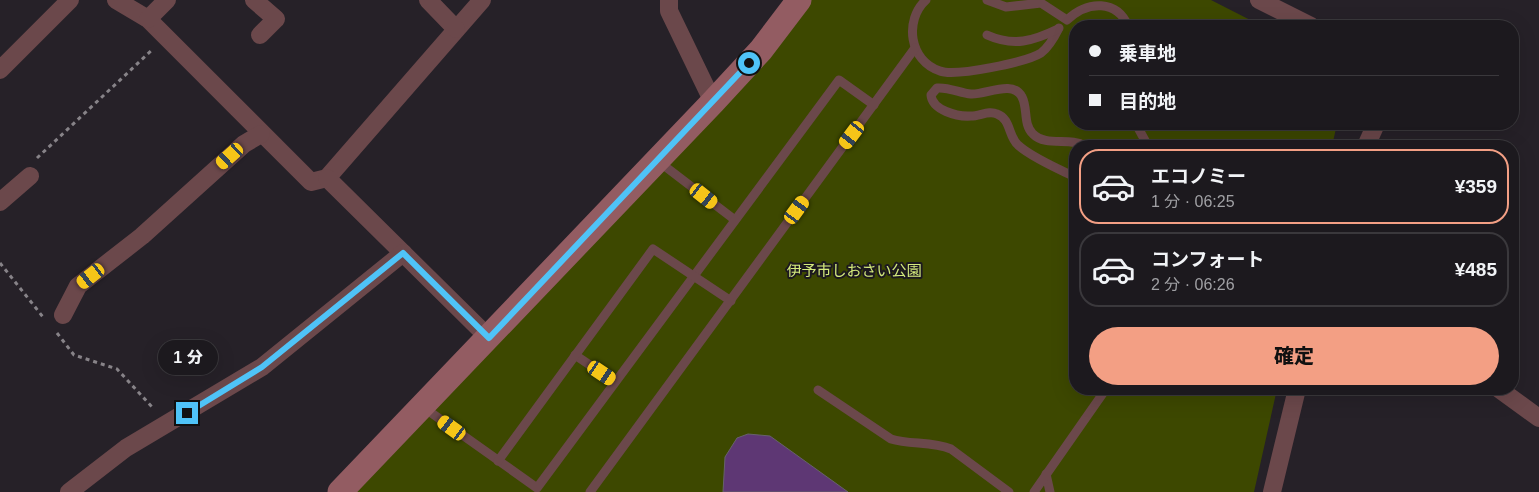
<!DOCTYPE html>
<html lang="ja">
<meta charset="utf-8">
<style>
:root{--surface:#1c191e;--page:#252227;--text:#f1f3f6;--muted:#a0a0a4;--line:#3a383c;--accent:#f39f84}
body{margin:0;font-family:Arial,"Noto Sans JP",sans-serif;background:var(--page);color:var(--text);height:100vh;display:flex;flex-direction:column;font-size:19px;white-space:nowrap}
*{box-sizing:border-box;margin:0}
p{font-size:16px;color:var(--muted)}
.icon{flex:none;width:28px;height:28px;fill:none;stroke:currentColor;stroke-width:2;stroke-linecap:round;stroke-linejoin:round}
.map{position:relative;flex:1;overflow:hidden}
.details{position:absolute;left:1069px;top:140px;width:450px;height:255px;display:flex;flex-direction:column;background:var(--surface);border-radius:20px;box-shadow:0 5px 20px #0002,0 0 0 1px var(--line)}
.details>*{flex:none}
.guide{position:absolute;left:1069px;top:20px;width:450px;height:110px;border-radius:20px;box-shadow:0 5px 20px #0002,0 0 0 1px var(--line);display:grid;align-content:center;height:110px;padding:0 20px;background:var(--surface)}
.end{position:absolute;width:22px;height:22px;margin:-11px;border:6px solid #4fc3f7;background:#111;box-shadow:0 0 0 2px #111}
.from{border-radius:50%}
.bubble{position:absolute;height:35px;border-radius:18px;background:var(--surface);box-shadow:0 5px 20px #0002,0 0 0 1px var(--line);font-size:16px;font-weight:800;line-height:35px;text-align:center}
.car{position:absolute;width:15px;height:30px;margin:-15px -8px;border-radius:6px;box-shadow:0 0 4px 1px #0007;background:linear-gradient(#f5c518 24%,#345 0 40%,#f5c518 0 76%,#345 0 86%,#f5c518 0)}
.guide b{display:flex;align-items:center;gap:18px;height:48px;font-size:19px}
.guide b+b{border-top:1px solid var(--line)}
.guide i{width:12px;height:12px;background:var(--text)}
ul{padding:9px 0 0;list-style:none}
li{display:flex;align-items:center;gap:15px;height:75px;margin:0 10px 8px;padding:0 10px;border:2px solid var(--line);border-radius:20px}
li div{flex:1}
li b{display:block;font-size:19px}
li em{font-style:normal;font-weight:800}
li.current{border-color:var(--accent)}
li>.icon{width:45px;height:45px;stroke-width:1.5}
.action{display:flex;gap:10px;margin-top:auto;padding:10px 20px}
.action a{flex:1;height:58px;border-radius:30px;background:var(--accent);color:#111;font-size:20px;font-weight:800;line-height:58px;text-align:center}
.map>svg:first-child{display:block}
</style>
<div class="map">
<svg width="1539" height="492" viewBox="0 0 1539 492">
<rect width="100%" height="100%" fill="#262128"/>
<polygon fill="#3d4800" points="798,0 1211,0 1262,26 1075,26 1075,124 1337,124 1332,146 1075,146 1075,389 1277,389 1254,492 353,492"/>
<polygon fill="#5e3774" stroke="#67626b" points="748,434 770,436 848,492 723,492 725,457 737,438"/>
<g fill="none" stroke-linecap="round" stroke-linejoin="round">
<g stroke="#878388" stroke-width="3" stroke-dasharray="4 4" stroke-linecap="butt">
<polyline points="37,158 153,49"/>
<polyline points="0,263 43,317"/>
<polyline points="57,333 74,355 117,369 153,408"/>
</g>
<g stroke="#6b484b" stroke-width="9">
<path d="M926 0C904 20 909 61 940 71 955 77 1027 62 1041 53 1049 47 1054 38 1059 28"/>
<path d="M987 0 1006 7 1041 3 1067 20C1088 0 1117 0 1128 26"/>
<path d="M987 35C1014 47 1033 41 1058 29"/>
<polyline points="1136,124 1148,146"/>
<polyline points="658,161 735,220"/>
<path d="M1075 177C1062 171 1028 155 1018 145 1008 136 1011 119 997 114 989 110 980 116 971 116 957 117 932 110 931 95L937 88C949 87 960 93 971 94 986 95 1013 79 1022 97 1028 108 1023 125 1033 134 1046 147 1070 137 1085 146"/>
<polyline points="575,355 615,382"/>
<path d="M818 390 891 439C910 445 932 441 951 449L1009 492"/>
<polyline points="423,407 537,488 839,80 874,105"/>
<polyline points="498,461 653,249 731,301"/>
<polyline points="1046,474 1050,492"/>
<polyline points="590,492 915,48"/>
<polyline points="1034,492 1106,389"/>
</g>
<g stroke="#6b484b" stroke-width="18">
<polyline points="116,0 148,19 311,182 327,178 482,0"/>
<polyline points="254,0 276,19 260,35"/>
<polyline points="428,0 456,29"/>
<polyline points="669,0 669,11 713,102"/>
<polyline points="1259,0 1311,26"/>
<polyline points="148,19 167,0"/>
<polyline points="0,70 70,0"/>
<polyline points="1366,146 1376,124"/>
<polyline points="327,178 489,338"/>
<polyline points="0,202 30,176"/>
<polyline points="63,315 78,286 142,236 244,144 261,134"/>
<polyline points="1499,389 1539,418"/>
<polyline points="69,492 126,448 262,367 403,253"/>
<polyline points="1272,492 1297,389"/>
</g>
<polyline stroke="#935c62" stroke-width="25" points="340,492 713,102 761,50 799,0"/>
</g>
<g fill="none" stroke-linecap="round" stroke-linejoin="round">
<polyline stroke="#4fc3f7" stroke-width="6" points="187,413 262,367 403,253 489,338 749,63"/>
</g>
<g text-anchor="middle" stroke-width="4" stroke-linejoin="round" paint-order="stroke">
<g font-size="15" fill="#d4ea7d" stroke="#1c181f">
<text x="854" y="276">伊予市しおさい公園</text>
</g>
</g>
</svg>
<i class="end from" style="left:749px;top:63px"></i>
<i class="end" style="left:187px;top:413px"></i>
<div class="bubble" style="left:158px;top:340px;width:60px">1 分</div>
<i class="car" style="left:852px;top:135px;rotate:217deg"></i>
<i class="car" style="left:230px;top:156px;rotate:228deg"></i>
<i class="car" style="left:704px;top:196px;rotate:128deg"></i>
<i class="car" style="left:797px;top:210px;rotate:36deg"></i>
<i class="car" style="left:91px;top:276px;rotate:232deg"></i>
<i class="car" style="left:602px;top:373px;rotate:124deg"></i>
<i class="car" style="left:452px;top:428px;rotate:306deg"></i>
<div class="guide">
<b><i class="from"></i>乗車地</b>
<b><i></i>目的地</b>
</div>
<section class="details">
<ul>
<li class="current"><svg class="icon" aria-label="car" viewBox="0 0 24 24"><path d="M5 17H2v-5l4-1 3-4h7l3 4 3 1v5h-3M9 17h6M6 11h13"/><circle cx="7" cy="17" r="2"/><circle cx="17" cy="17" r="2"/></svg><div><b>エコノミー</b><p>1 分 · 06:25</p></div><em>¥359</em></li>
<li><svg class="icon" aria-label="car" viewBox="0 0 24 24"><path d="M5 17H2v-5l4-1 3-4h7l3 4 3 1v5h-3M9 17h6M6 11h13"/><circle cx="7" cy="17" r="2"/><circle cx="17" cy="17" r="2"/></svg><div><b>コンフォート</b><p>2 分 · 06:26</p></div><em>¥485</em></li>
</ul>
<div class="action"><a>確定</a></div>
</section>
</div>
